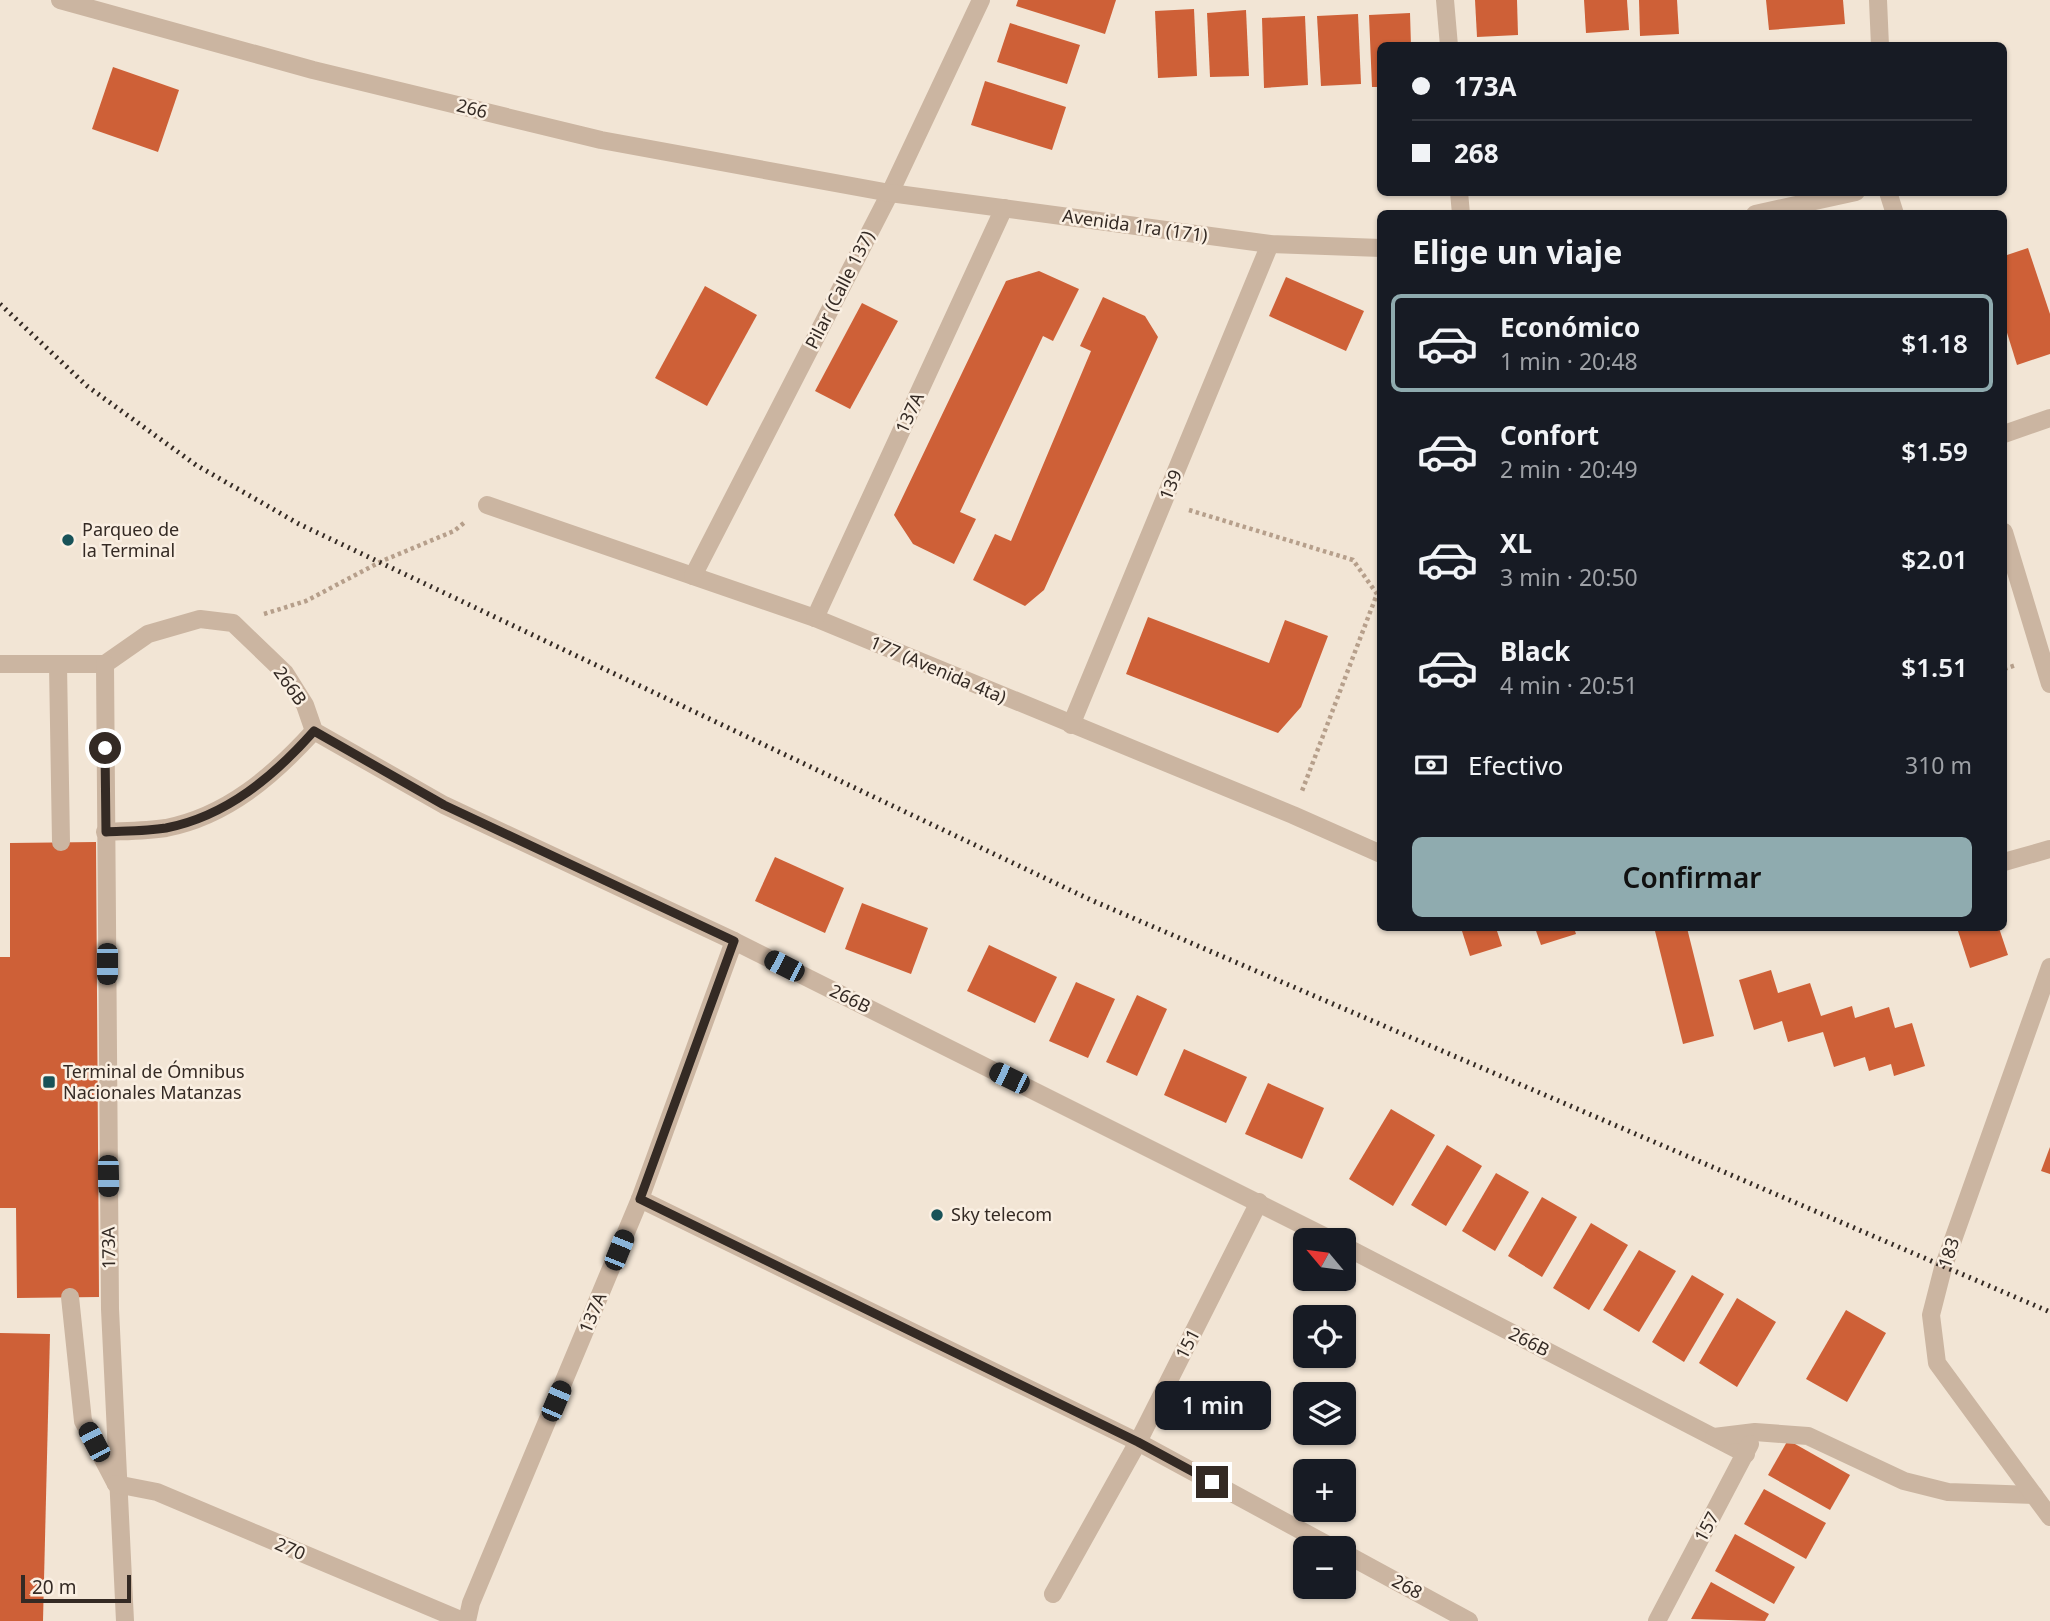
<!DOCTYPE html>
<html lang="es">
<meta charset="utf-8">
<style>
:root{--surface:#171b24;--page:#20242c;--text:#f1f3f6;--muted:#9ea1a6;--line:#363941;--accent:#8fabaf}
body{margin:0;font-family:"Noto Sans",sans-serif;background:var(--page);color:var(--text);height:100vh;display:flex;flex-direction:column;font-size:26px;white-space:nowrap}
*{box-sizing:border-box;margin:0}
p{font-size:23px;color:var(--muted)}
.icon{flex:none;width:38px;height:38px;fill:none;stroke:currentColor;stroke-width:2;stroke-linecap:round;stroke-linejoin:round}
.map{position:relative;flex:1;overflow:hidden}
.side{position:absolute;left:1377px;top:210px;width:630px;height:721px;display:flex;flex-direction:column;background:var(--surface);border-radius:10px;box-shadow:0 2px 5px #0004}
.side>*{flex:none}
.guide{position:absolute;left:1377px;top:42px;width:630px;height:154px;border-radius:10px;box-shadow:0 2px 5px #0004;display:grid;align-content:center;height:154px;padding:0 35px;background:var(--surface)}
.needle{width:46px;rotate:299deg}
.tools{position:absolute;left:1293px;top:1228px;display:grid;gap:14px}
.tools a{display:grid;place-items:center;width:63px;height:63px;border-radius:10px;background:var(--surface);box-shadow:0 2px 5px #0004;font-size:35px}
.scale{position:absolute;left:21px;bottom:18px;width:110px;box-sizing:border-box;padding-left:7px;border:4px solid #342a24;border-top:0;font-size:19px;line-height:24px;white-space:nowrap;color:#342a24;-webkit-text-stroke:5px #faefe2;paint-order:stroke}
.end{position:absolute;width:32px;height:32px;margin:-16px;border:9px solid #342a24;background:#fff;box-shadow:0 0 0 4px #fff}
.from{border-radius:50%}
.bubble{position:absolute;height:49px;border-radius:10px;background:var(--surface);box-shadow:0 2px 5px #0004;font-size:23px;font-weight:600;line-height:49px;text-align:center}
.car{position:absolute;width:21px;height:42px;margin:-21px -10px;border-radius:9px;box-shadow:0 0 5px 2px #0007;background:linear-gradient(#222 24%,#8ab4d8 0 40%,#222 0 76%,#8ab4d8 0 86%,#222 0)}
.guide b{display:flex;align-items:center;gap:24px;height:66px;font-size:26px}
.guide b+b{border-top:2px solid var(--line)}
.guide i{width:18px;height:18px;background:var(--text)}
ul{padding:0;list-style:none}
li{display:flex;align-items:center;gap:21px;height:98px;margin:0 14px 10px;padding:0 21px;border:4px solid transparent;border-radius:10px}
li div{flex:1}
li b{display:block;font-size:26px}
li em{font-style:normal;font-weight:600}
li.selected{border-color:var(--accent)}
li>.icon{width:63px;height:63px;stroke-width:1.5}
h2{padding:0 35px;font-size:32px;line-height:84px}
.pay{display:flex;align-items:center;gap:18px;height:77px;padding:0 35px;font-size:26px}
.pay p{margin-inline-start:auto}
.cta{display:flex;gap:14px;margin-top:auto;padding:14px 35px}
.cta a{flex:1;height:80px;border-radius:10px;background:var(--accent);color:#111;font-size:28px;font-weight:600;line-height:80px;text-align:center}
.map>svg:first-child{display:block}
</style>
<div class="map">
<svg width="2050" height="1621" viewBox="0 0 2050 1621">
<rect width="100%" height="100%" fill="#f2e5d5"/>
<g fill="#ce6037">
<polygon points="1018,0 1116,0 1105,34 1016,6"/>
<polygon points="1475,0 1517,0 1518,35 1477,37"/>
<polygon points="1584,0 1627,0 1629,30 1586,33"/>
<polygon points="1639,0 1677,0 1679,34 1640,36"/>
<polygon points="1766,0 1843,0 1845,24 1769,30"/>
<polygon points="1194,9 1197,76 1158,78 1155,11"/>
<polygon points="1246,10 1249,76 1210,77 1207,13"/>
<polygon points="1410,13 1411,46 1381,46 1381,87 1372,87 1369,15"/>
<polygon points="1358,14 1361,84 1321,86 1317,16"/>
<polygon points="1305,16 1308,85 1264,88 1262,18"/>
<polygon points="1010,23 1080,45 1067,84 997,62"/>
<polygon points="113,67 179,90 158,152 92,129"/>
<polygon points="985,81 1066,107 1052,150 971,125"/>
<polygon points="2028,248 2050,314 2050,354 2017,365 2004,323 2004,256"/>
<polygon points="1039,271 1079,289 1053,341 1043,336 960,512 976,519 954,564 913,544 894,515 1006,281"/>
<polygon points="1286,277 1364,311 1346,351 1269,316"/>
<polygon points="705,286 757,315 707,406 655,378"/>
<polygon points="1103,297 1145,316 1158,337 1044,590 1025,606 973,580 995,534 1011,541 1091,351 1080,346"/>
<polygon points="862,303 898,321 850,409 815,391"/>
<polygon points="1148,617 1269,663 1285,620 1328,636 1301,707 1278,733 1126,674"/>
<polygon points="96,842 99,1297 17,1298 16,1208 0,1208 0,957 10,957 10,843"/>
<polygon points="775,857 844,888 825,933 755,901"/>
<polygon points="862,903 928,928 911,974 845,949"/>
<polygon points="1461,928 1496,928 1502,946 1470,956"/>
<polygon points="1535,928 1574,928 1576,934 1541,945"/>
<polygon points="1668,928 1687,928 1714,1036 1683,1044 1655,931"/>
<polygon points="1957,928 1999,928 2008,955 1970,968"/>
<polygon points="989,945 1057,977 1035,1023 967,991"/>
<polygon points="1771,970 1778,993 1810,983 1821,1016 1852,1006 1855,1018 1889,1007 1895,1028 1912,1023 1925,1066 1894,1076 1891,1064 1869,1071 1865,1057 1834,1067 1823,1032 1788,1042 1782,1021 1754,1030 1739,980"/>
<polygon points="1076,982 1115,999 1088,1058 1049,1041"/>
<polygon points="1137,995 1167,1009 1137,1076 1106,1062"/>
<polygon points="1184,1049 1247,1077 1226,1123 1164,1095"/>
<polygon points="1268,1083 1324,1108 1302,1159 1245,1134"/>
<polygon points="1391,1109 1435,1135 1393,1206 1349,1179"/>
<polygon points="1447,1145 1482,1166 1446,1226 1411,1205"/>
<polygon points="2050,1147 2050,1174 2041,1171"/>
<polygon points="1496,1173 1529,1192 1495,1251 1462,1231"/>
<polygon points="1542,1197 1577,1217 1542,1277 1508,1256"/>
<polygon points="1591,1223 1628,1245 1589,1310 1553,1288"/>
<polygon points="1639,1250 1676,1271 1639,1332 1603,1310"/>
<polygon points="1692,1275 1724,1294 1684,1362 1652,1342"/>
<polygon points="1737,1298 1776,1322 1737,1387 1699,1363"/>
<polygon points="1846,1310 1886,1333 1847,1402 1806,1379"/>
<polygon points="0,1333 50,1334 43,1621 0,1621"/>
<polygon points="1788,1440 1850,1475 1830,1510 1768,1475"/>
<polygon points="1764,1489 1826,1523 1806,1559 1744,1524"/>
<polygon points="1735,1534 1795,1567 1774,1604 1715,1571"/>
<polygon points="1711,1582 1769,1614 1765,1621 1691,1619"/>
</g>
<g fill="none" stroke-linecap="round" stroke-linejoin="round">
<g stroke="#b69f8b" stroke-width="4.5" stroke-dasharray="3.5 3.5" stroke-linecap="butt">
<polyline points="1189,510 1353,560 1377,594 1302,791"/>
<polyline points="264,614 306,601 382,561 454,531 465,522"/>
<polyline points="2004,669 2016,665"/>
</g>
<g stroke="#cbb5a1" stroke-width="18">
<polyline points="58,665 61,842"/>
<polyline points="70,1297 83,1421 116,1484"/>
</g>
<g stroke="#cbb5a1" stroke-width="18">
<polyline points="1445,0 1449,46"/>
<polyline points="1878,0 1880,46"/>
<polyline points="1459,192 1461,214"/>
<polyline points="2004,434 2050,418"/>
<polyline points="487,505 815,618 1293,815 1381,854"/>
<polyline points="693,576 890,193 981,0"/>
<polyline points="815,618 1004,208"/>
<polyline points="0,664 105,664"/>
<polyline points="105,664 148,634 200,619 233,623 285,673 305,705 314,731 444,805 734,941 1334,1241"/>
<polyline points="105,664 110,1309 125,1621"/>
<polyline points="1071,725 1270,244"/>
<path d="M105 832C125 831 146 831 166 828 227 816 273 776 314 731"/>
<polyline points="2004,862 2050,849"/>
<polyline points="640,1199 1138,1442 1335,1549"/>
<polyline points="1344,1246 1746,1454"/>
<polyline points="1714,1437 1755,1432 1808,1436 1904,1481 1948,1492 2034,1495"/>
<polyline points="116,1484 157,1492 463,1621"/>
<polyline points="1344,1553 1469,1621"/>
<polyline points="1053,1594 1138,1442 1259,1202"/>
<polyline points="467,1621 471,1603 640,1199 734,941"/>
<polyline points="1657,1621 1750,1444"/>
</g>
<g stroke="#cbb5a1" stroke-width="18">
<polyline points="60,0 313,70 601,140 890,193 1270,244 1381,248"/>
<polyline points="1888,192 1895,214"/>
<polyline points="1755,214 1856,192"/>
<polyline points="2004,532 2050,684"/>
<polyline points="2050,967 1943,1268 1931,1315 1937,1363 2050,1517"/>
</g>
<polyline stroke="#342a24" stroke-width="5" stroke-dasharray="2 5" stroke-linecap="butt" points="0,304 87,386 196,465 299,524 1091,900 2050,1312"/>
</g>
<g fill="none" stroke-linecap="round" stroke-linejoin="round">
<path stroke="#342a24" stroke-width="9" d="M105 748 106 832C125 831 146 831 166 828 227 816 274 776 314 731L444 805 734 941 640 1199 1138 1442 1212 1482"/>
</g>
<g fill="#185258" stroke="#faefe2" stroke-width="2.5">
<circle cx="68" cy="540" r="7"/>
<rect x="42" y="1075" width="14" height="14" rx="3.5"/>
<circle cx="937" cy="1215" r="7"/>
</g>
<g text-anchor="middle" stroke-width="5" stroke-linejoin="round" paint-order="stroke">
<g font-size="18" fill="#342a24" stroke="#faefe2">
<text transform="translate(472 109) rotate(14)" y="6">266</text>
<text transform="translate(1135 226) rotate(8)" y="6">Avenida 1ra (171)</text>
<text transform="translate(840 290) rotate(-63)" y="6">Pilar (Calle 137)</text>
<text transform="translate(910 413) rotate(-65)" y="6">137A</text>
<text transform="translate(1171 485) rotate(-68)" y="6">139</text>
<text transform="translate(938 670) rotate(23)" y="6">177 (Avenida 4ta)</text>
<text transform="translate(290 686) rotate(55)" y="6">266B</text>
<text transform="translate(850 999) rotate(26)" y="6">266B</text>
<text transform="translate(109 1248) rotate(-91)" y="6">173A</text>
<text transform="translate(1949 1253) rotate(-71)" y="6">183</text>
<text transform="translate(593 1313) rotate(-67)" y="6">137A</text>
<text transform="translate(1529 1342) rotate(27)" y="6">266B</text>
<text transform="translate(1188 1344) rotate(-63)" y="6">151</text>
<text transform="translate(1707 1527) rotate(-62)" y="6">157</text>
<text transform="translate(290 1549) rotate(23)" y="6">270</text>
<text transform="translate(1407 1587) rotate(28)" y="6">268</text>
</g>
<g font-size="18" fill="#342a24" stroke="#faefe2" text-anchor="start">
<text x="82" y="536">Parqueo de<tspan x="82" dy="21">la Terminal</tspan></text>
<text x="63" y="1078">Terminal de Ómnibus<tspan x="63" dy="21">Nacionales Matanzas</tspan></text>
<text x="951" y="1221">Sky telecom</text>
</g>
</g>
</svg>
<div class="tools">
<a><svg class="needle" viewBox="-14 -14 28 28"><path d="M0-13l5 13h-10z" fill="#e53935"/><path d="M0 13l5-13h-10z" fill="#9ea1a6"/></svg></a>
<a><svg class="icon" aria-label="locate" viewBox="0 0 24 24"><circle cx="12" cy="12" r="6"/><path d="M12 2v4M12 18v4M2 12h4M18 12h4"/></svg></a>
<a><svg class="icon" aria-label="layers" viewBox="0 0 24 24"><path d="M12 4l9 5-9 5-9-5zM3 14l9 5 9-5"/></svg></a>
<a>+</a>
<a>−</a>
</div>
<div class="scale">20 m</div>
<i class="end from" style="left:105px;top:748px"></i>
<i class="end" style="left:1212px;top:1482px"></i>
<div class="bubble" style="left:1155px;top:1381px;width:116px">1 min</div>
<i class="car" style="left:107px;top:964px;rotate:180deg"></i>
<i class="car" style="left:784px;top:966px;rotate:297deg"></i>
<i class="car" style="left:1009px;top:1078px;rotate:296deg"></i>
<i class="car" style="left:108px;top:1176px;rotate:179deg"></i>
<i class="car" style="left:619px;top:1250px;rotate:22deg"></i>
<i class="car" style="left:556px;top:1401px;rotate:23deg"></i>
<i class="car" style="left:94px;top:1442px;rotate:332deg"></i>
<div class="guide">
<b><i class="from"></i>173A</b>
<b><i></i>268</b>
</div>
<section class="side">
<h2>Elige un viaje</h2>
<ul>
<li class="selected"><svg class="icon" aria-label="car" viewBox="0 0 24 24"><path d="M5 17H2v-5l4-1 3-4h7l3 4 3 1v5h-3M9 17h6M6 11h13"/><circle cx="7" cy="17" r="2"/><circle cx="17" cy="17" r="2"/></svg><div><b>Económico</b><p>1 min · 20:48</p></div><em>$1.18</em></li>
<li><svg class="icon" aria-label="car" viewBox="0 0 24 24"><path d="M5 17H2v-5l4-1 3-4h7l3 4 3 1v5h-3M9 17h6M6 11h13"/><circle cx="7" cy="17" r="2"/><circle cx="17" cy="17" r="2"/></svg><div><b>Confort</b><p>2 min · 20:49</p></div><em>$1.59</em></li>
<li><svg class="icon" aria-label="car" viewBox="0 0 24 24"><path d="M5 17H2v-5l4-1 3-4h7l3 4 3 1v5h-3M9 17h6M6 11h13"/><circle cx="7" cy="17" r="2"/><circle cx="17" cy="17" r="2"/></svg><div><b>XL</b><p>3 min · 20:50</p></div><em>$2.01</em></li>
<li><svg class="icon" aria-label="car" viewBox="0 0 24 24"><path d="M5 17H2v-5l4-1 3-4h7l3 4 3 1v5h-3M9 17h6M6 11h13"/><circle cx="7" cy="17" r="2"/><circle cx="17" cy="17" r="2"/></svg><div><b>Black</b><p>4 min · 20:51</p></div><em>$1.51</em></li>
</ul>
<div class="pay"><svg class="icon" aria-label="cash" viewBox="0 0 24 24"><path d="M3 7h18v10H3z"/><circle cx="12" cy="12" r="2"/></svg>Efectivo<p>310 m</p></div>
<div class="cta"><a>Confirmar</a></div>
</section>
</div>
